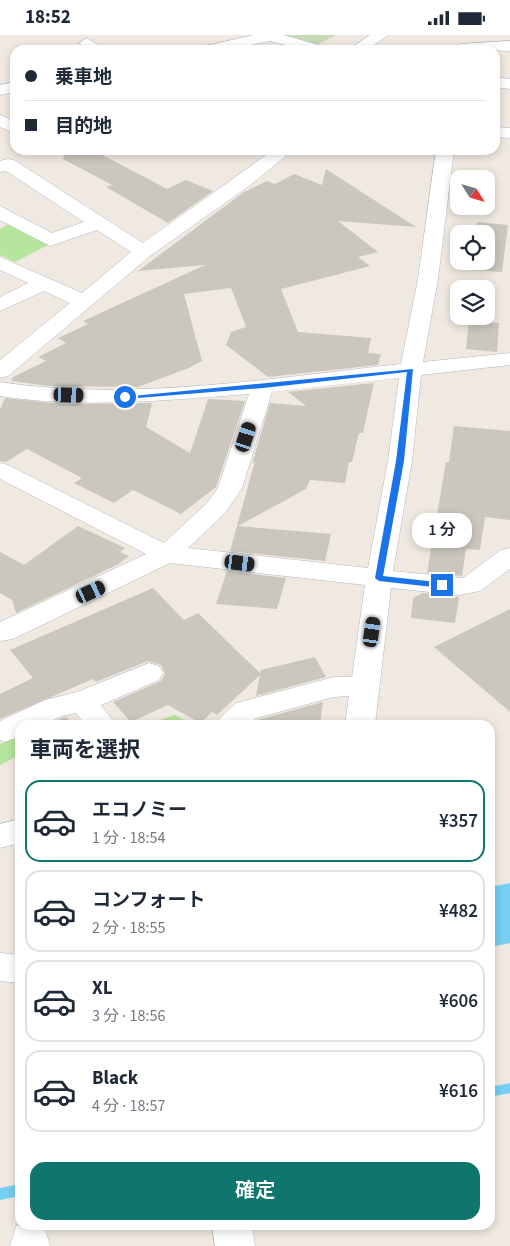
<!DOCTYPE html>
<html lang="ja">
<meta charset="utf-8">
<style>
:root{--surface:#fff;--page:#f2f2f3;--text:#1f2937;--muted:#747a83;--line:#e0e1e3;--accent:#0f766e}
body{margin:0;font-family:"Source Sans 3","Noto Sans JP",sans-serif;background:var(--page);color:var(--text);height:100vh;display:flex;flex-direction:column;font-size:19px;white-space:nowrap}
*{box-sizing:border-box;margin:0}
p{font-size:16px;color:var(--muted)}
.icon{flex:none;width:28px;height:28px;fill:none;stroke:currentColor;stroke-width:2;stroke-linecap:round;stroke-linejoin:round}
.map{position:relative;flex:1;overflow:hidden}
.side{position:absolute;left:15px;top:685px;width:480px;height:510px;display:flex;flex-direction:column;background:var(--surface);border-radius:15px;box-shadow:0 2px 8px #0003}
.side>*{flex:none}
.banner{position:absolute;left:10px;top:10px;width:490px;height:110px;border-radius:15px;box-shadow:0 2px 8px #0003;display:grid;align-content:center;height:110px;padding:0 15px;background:var(--surface)}
.needle{width:32px;rotate:127deg}
.fabs{position:absolute;left:450px;top:135px;display:grid;gap:10px}
.fabs a{display:grid;place-items:center;width:45px;height:45px;border-radius:10px;background:var(--surface);box-shadow:0 2px 8px #0003;font-size:25px}
.end{position:absolute;width:22px;height:22px;margin:-11px;border:6px solid #1a73e8;background:#fff;box-shadow:0 0 0 2px #fff}
.from{border-radius:50%}
.bubble{position:absolute;height:35px;border-radius:15px;background:var(--surface);box-shadow:0 2px 8px #0003;font-size:16px;font-weight:600;line-height:35px;text-align:center}
.car{position:absolute;width:15px;height:30px;margin:-15px -8px;border-radius:6px;box-shadow:0 0 4px 1px #0007;background:linear-gradient(#222 24%,#8ab4d8 0 40%,#222 0 76%,#8ab4d8 0 86%,#222 0)}
.banner b{display:flex;align-items:center;gap:18px;height:48px;font-size:19px}
.banner b+b{border-top:1px solid var(--line)}
.banner i{width:12px;height:12px;background:var(--text)}
ul{padding:0;list-style:none}
li{display:flex;align-items:center;gap:15px;height:82px;margin:0 10px 8px;padding:0 5px;border:2px solid var(--line);border-radius:15px}
li div{flex:1}
li b{display:block;font-size:19px}
li em{font-style:normal;font-weight:600}
li.active{border-color:var(--accent)}
li>.icon{width:45px;height:45px;stroke-width:1.5}
h2{padding:0 15px;font-size:22px;line-height:60px}
.button{display:flex;gap:10px;margin-top:auto;padding:10px 15px}
.button a{flex:1;height:58px;border-radius:15px;background:var(--accent);color:#fff;font-size:20px;font-weight:600;line-height:58px;text-align:center}
.status{display:flex;justify-content:space-between;align-items:center;height:35px;padding:0 25px;background:var(--surface);direction:ltr}
.status svg{height:14px;fill:currentColor}
.map>svg:first-child{display:block}
</style>
<div class="status"><b>18:52</b><svg viewBox="0 0 49 12"><path d="M0 12V9h3v3zM5 12V6h3v6zM10 12V3h3v9zM15 12V0h3v12zM26 1h20v11H26zM47 4h2v5h-2z"/></svg></div>
<div class="map">
<svg width="510" height="1211" viewBox="0 0 510 1211">
<rect width="100%" height="100%" fill="#efe9e1"/>
<g fill="#b6e59e">
<polygon points="10,189 50,209 15,227 0,220 0,194"/>
<polygon points="175,680 194,690 145,690"/>
<polygon points="20,700 20,720 0,730 0,709"/>
</g>
<polygon fill="#c8d9b8" points="275,0 336,0 314,11"/>
<polygon fill="#75cff0" points="510,848 510,908 490,912 490,852"/>
<g fill="none" stroke-linecap="round" stroke-linejoin="round">
<g fill="#75cff0" fill-rule="evenodd">
<polygon points="510,1048 510,1058 490,1062 490,1052"/>
<polygon points="20,1149 20,1161 0,1165 0,1153"/>
</g>
</g>
<g fill="#cbc7bf">
<polygon points="67,115 93,115 167,154 186,145 213,156 168,188 106,152 112,150 63,124"/>
<polygon points="326,134 416,192 338,186 378,217 358,222 370,231 281,254 298,297 371,303 368,318 381,319 378,330 268,342 226,310 231,297 246,292 231,253 184,259 202,326 189,333 138,352 49,351 11,346 13,342 46,326 38,322 66,308 58,303 88,289 83,286 205,230 138,236 244,157 267,146 275,149 294,139 322,150"/>
<polygon points="477,187 508,190 502,237 471,235 472,226 486,226 486,199 475,199"/>
<polygon points="469,286 499,288 497,317 466,314"/>
<polygon points="374,348 363,398 359,398 352,427 349,427 345,448 310,445 306,454 238,491 331,499 325,526 230,516 255,426 252,429 270,368 306,371 288,357"/>
<polygon points="5,363 62,369 152,368 146,392 190,418 208,364 245,366 216,452 181,479 133,455 114,468 74,448 82,443 27,414 6,427 0,426 0,375"/>
<polygon points="454,391 510,396 510,485 485,482 480,515 466,514 462,541 427,538 446,427 449,427"/>
<polygon points="78,491 125,513 120,517 129,521 117,530 16,578 12,565 0,558 0,517 24,530"/>
<polygon points="227,536 286,543 277,574 216,569"/>
<polygon points="153,553 184,585 198,578 260,638 261,635 315,622 326,642 256,661 260,640 217,680 212,677 200,688 168,670 131,687 113,667 161,646 165,639 161,630 148,626 96,647 93,644 0,684 0,659 33,643 10,615"/>
<polygon points="423,558 459,562 455,588 411,583 413,563"/>
<polygon points="510,574 510,677 434,612"/>
<polygon points="323,667 320,690 251,690 257,685"/>
<polygon points="66,682 74,690 47,690 63,683"/>
</g>
<g fill="none" stroke-linecap="round" stroke-linejoin="round">
<defs>
<g id="minor">
<polygon points="254,0 283,0 326,12 329,15 304,15 270,6 227,15 198,15 201,12"/>
<polygon points="370,0 388,0 367,15 348,15"/>
<polygon points="87,3 106,15 88,15 79,8"/>
<polygon points="510,6 510,16 453,14 461,9"/>
<polygon points="495,42 510,44 510,54 495,52"/>
<polygon points="15,47 15,57 0,60 0,50"/>
<polygon points="0,80 15,86 15,98 0,92"/>
<polygon points="495,92 510,93 510,103 495,102"/>
<polygon points="273,115 293,115 249,151 150,221 8,341 0,343 0,325 70,268 44,256 0,276 0,262 28,248 0,235 0,222 82,258 131,217 97,195 50,211 0,185 0,171 52,198 84,187 6,136 0,137 0,126 8,124 14,125 143,208"/>
<path d="M436 115H454L438 244 423 327 510 318V330L421 340 412 426 393 536 463 543 501 515 510 513V534L480 556 460 560 391 553 375 690H345L349 661 334 662 256 683 248 690H215L220 683 236 668 334 642H352L365 550 170 528 13 604 0 606V587L146 519 0 444V428L8 430 164 508 207 468 218 453 249 359C166 365 83 374 0 361V347C128 367 273 343 401 329L418 244ZM399 343 388 426 368 533 188 513 225 478 242 453 272 357Z"/>
<polygon points="149,628 159,631 163,638 159,645 101,670 116,690 85,690 76,678 62,681 43,690 20,690 20,701 5,707 0,705 0,686 45,665 77,657"/>
<polygon points="20,784 20,808 0,813 0,789"/>
<polygon points="0,918 20,920 20,948 0,946"/>
<polygon points="20,1190 44,1191 50,1211 10,1211 16,1191"/>
<polygon points="212,1190 252,1190 255,1211 215,1211"/>
</g>
</defs>
<use href="#minor" stroke="#b4b7c1" stroke-width="1"/>
<use href="#minor" fill="#fff" fill-rule="evenodd"/>
</g>
<polygon fill="#1a73e8" points="413,334 404,426 383,541 445,548 445,552 442,553 379,546 375,543 396,426 407,337 263,353 125,364 122,362"/>
</svg>
<div class="fabs">
<a><svg class="needle" viewBox="-14 -14 28 28"><path d="M0-13l5 13h-10z" fill="#e53935"/><path d="M0 13l5-13h-10z" fill="#747a83"/></svg></a>
<a><svg class="icon" aria-label="locate" viewBox="0 0 24 24"><circle cx="12" cy="12" r="6"/><path d="M12 2v4M12 18v4M2 12h4M18 12h4"/></svg></a>
<a><svg class="icon" aria-label="layers" viewBox="0 0 24 24"><path d="M12 4l9 5-9 5-9-5zM3 14l9 5 9-5"/></svg></a>
</div>
<i class="end from" style="left:125px;top:362px"></i>
<i class="end" style="left:442px;top:550px"></i>
<div class="bubble" style="left:412px;top:478px;width:60px">1 分</div>
<i class="car" style="left:69px;top:360px;rotate:92deg"></i>
<i class="car" style="left:246px;top:402px;rotate:18deg"></i>
<i class="car" style="left:240px;top:528px;rotate:97deg"></i>
<i class="car" style="left:91px;top:557px;rotate:65deg"></i>
<i class="car" style="left:372px;top:597px;rotate:8deg"></i>
<div class="banner">
<b><i class="from"></i>乗車地</b>
<b><i></i>目的地</b>
</div>
<section class="side">
<h2>車両を選択</h2>
<ul>
<li class="active"><svg class="icon" aria-label="car" viewBox="0 0 24 24"><path d="M5 17H2v-5l4-1 3-4h7l3 4 3 1v5h-3M9 17h6M6 11h13"/><circle cx="7" cy="17" r="2"/><circle cx="17" cy="17" r="2"/></svg><div><b>エコノミー</b><p>1 分 · 18:54</p></div><em>¥357</em></li>
<li><svg class="icon" aria-label="car" viewBox="0 0 24 24"><path d="M5 17H2v-5l4-1 3-4h7l3 4 3 1v5h-3M9 17h6M6 11h13"/><circle cx="7" cy="17" r="2"/><circle cx="17" cy="17" r="2"/></svg><div><b>コンフォート</b><p>2 分 · 18:55</p></div><em>¥482</em></li>
<li><svg class="icon" aria-label="car" viewBox="0 0 24 24"><path d="M5 17H2v-5l4-1 3-4h7l3 4 3 1v5h-3M9 17h6M6 11h13"/><circle cx="7" cy="17" r="2"/><circle cx="17" cy="17" r="2"/></svg><div><b>XL</b><p>3 分 · 18:56</p></div><em>¥606</em></li>
<li><svg class="icon" aria-label="car" viewBox="0 0 24 24"><path d="M5 17H2v-5l4-1 3-4h7l3 4 3 1v5h-3M9 17h6M6 11h13"/><circle cx="7" cy="17" r="2"/><circle cx="17" cy="17" r="2"/></svg><div><b>Black</b><p>4 分 · 18:57</p></div><em>¥616</em></li>
</ul>
<div class="button"><a>確定</a></div>
</section>
</div>
